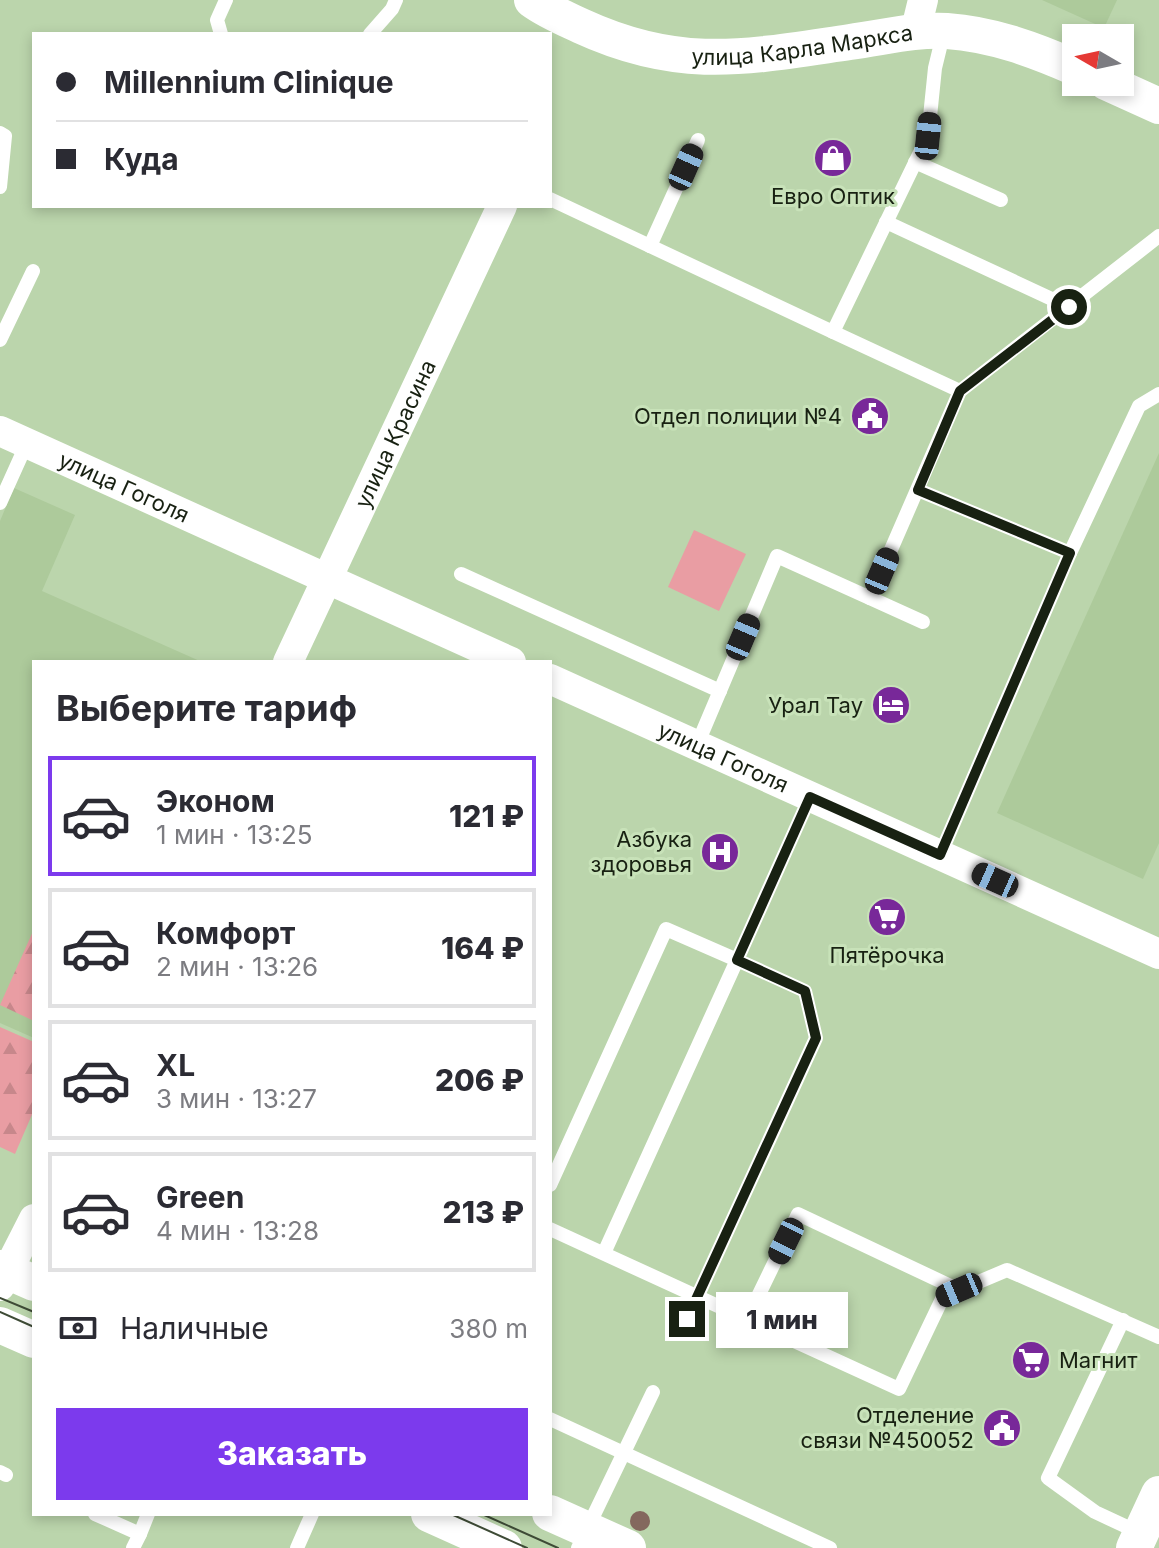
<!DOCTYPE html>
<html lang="ru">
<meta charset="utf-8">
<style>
:root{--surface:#fff;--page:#f2f2f3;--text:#2b2b33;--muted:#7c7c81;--line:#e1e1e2;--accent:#7c3aed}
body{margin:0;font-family:Inter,sans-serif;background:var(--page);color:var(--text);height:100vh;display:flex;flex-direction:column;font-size:30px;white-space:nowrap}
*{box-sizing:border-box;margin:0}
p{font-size:26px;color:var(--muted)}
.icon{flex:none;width:44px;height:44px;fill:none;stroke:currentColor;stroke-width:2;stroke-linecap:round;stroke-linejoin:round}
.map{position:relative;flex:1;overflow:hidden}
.side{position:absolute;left:32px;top:660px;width:520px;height:856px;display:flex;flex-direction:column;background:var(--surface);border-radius:0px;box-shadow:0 4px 12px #0003}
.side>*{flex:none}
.guide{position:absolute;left:32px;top:32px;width:520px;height:176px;border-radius:0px;box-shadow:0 4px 12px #0003;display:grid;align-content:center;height:176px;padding:0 24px;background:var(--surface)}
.needle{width:52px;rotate:279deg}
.tools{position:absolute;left:1062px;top:24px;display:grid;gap:16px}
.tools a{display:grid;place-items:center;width:72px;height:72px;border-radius:0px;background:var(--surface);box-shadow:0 4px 12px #0003;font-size:40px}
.end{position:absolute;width:36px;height:36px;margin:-18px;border:10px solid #182112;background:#fff;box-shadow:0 0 0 4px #fff}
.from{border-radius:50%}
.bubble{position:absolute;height:56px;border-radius:0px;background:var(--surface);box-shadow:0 4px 12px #0003;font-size:26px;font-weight:800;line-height:56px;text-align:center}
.car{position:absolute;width:24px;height:48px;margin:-24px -12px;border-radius:10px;box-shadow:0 0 6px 2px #0007;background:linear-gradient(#222 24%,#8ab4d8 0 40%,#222 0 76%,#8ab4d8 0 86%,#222 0)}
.guide b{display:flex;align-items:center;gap:28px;height:76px;font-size:30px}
.guide b+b{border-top:2px solid var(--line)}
.guide i{width:20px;height:20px;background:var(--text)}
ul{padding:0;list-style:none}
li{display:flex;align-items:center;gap:24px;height:120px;margin:0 16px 12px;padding:0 8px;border:4px solid var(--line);border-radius:0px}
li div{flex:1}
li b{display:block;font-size:30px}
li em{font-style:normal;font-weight:800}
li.active{border-color:var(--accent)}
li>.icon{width:72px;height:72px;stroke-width:1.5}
h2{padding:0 24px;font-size:36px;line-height:96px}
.pay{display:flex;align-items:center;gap:20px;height:88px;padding:0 24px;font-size:30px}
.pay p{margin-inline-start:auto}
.primary-button{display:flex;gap:16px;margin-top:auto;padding:16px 24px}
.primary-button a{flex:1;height:92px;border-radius:0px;background:var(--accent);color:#fff;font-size:32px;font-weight:800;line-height:92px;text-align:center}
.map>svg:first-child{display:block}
</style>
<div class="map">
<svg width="1159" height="1548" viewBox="0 0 1159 1548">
<defs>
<pattern id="forest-firs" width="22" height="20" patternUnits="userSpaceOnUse" patternTransform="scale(2)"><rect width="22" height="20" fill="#e99da3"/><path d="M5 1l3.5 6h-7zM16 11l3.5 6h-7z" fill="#c7878b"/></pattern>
</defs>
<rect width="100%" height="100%" fill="#bbd5ac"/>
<g fill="#adca9b">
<polygon points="1042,0 1117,0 1104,28"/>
<polygon points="1159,453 1159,843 1143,879 997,813"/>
<polygon points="14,488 75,515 42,591 202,662 34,662 34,1038 0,1023 0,521"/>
</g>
<polygon fill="#e99da3" points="694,530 746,554 719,611 668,587"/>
<g fill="url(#forest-firs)">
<polygon points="34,929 34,1021 0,1005"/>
<polygon points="0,1027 34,1042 34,1110 15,1154 0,1147"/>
</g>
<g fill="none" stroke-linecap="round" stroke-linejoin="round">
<g stroke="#fff" stroke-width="14">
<polyline points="221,34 217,20 226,0"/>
<polyline points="370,34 392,9 396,0"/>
<polyline points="0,133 5,136 0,187"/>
<polyline points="915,162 1001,200"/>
<polyline points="550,199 833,332 928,136 935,68 944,31"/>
<polyline points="886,222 1069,307"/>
<polyline points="650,246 698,140"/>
<polyline points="833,332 960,391"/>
<polyline points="0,340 33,271"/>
<polyline points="918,490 1070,553"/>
<polyline points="0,503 27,443"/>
<polyline points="461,574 720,691"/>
<polyline points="870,598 923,622"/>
<polyline points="697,745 777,556 870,598 960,391 1159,236"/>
<polyline points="940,855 1070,553 1139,406 1159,394"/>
<polyline points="550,1185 666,929 737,960 810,797"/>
<polyline points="550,1229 899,1389 943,1297 1007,1270 1159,1337"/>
<polyline points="604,1253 737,960 805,991 816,1038 687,1319"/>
<polyline points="747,1319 798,1214 959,1290"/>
<polyline points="1123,1320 1048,1478 1095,1512 1140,1533"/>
<polyline points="550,1419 830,1548"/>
<polyline points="0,1472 6,1475"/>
<polyline points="95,1514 140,1534 133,1548"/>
<polyline points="140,1534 148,1514"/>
<polyline points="297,1548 312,1514"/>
<polyline points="578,1548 653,1392"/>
</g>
<g stroke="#fff" stroke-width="30">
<polyline points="915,33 923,0"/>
<path id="s1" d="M0 431 511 662"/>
<path id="s2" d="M288 662 502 206"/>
<path id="s3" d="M550 679 1159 954"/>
<polyline points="0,1286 34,1219"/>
</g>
<g stroke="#fff" stroke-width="36">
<path id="s4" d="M532 0C547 11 564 18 581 26 681 72 747 57 850 42 882 38 915 29 947 31 992 34 1035 50 1076 68"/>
<polyline points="1106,82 1159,106"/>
<polyline points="0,1268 34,1283"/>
<polyline points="0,1325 34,1340"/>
<polyline points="550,1513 628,1548"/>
<polyline points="429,1514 504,1548"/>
<polyline points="1134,1548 1159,1494"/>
</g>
<g stroke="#3e4b36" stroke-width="2">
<polyline points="0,1298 34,1312"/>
<polyline points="0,1312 34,1327"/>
<polyline points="451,1514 527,1548"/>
<polyline points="482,1514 558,1548"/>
</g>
</g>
<circle fill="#84685e" cx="640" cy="1521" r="10"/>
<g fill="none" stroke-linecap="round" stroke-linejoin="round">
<polyline stroke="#182112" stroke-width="10" points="687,1319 816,1038 805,991 737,960 810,797 940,855 1070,553 918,490 960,391 1069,307"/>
</g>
<defs>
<symbol id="shop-disc" viewBox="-11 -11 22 22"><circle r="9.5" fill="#782899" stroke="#c8e2b9"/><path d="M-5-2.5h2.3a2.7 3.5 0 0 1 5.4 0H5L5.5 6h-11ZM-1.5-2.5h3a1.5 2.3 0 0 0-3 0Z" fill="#fff"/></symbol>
<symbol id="civic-disc" viewBox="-11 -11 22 22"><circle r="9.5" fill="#782899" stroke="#c8e2b9"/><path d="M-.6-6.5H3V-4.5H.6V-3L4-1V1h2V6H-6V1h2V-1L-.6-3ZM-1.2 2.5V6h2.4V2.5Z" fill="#fff"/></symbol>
<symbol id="hotel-disc" viewBox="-11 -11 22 22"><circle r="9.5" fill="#782899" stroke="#c8e2b9"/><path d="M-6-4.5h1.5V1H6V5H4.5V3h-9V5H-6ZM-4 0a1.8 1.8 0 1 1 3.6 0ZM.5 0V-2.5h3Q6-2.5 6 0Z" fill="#fff"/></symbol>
<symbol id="hospital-disc" viewBox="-11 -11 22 22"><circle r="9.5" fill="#782899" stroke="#c8e2b9"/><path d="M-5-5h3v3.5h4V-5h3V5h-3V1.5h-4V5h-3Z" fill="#fff"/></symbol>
<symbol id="supermarket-disc" viewBox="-11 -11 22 22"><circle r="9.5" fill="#782899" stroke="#c8e2b9"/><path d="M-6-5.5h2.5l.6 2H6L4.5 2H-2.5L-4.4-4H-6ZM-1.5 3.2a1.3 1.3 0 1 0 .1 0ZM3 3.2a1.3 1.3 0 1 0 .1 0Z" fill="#fff"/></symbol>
</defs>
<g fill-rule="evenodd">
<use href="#shop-disc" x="811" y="136" width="44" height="44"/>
<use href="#civic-disc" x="848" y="394" width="44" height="44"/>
<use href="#hotel-disc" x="869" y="683" width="44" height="44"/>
<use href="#hospital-disc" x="698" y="830" width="44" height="44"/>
<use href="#supermarket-disc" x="865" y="895" width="44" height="44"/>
<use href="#supermarket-disc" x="1009" y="1338" width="44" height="44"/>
<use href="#civic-disc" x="980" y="1406" width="44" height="44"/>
</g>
<g text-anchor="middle" stroke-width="6" stroke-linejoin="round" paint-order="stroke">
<g font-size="22" fill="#182112" stroke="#c8e2b9">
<text dy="8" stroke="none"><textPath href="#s4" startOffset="282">улица Карла Маркса</textPath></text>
<text dy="8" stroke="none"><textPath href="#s2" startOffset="252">улица Красина</textPath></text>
<text dy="8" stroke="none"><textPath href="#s1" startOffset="136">улица Гоголя</textPath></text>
<text dy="8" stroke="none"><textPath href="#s3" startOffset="190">улица Гоголя</textPath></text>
</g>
<g font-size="22" fill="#182112" stroke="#c8e2b9" text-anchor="end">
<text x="833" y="204" text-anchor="middle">Евро Оптик</text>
<text x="842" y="424">Отдел полиции №4</text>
<text x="863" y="713">Урал Тау</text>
<text x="692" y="847">Азбука<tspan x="692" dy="25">здоровья</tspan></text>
<text x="887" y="963" text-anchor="middle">Пятёрочка</text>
<text x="1059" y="1368" text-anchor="start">Магнит</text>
<text x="974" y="1423">Отделение<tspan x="974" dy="25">связи №450052</tspan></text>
</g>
</g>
</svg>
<div class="tools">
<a><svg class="needle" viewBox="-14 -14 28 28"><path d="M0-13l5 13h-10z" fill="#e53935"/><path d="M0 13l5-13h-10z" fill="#7c7c81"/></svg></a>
</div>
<i class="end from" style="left:1069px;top:307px"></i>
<i class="end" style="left:687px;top:1319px"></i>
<div class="bubble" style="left:716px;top:1292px;width:132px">1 мин</div>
<i class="car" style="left:928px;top:136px;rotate:6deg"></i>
<i class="car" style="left:686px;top:167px;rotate:24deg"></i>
<i class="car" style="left:882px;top:571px;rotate:23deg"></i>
<i class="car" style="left:743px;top:637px;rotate:23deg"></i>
<i class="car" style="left:995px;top:880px;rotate:294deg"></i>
<i class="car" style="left:786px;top:1241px;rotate:206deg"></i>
<i class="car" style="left:959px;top:1290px;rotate:247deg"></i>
<div class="guide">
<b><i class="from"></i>Millennium Clinique</b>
<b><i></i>Куда</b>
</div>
<section class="side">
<h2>Выберите тариф</h2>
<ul>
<li class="active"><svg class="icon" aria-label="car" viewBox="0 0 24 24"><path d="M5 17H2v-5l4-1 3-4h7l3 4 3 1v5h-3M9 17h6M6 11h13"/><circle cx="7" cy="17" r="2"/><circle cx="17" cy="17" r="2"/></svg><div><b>Эконом</b><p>1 мин · 13:25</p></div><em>121 ₽</em></li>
<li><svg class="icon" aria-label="car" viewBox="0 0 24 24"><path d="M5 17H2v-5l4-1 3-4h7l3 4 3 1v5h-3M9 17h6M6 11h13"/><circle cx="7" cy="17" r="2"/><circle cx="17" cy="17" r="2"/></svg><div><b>Комфорт</b><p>2 мин · 13:26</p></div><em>164 ₽</em></li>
<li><svg class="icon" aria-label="car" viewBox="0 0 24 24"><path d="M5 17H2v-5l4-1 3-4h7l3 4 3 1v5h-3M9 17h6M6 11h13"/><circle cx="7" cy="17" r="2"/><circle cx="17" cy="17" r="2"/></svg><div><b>XL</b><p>3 мин · 13:27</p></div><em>206 ₽</em></li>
<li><svg class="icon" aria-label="car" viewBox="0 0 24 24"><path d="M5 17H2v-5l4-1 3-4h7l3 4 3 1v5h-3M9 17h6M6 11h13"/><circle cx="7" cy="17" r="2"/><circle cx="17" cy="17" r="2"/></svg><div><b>Green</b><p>4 мин · 13:28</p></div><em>213 ₽</em></li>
</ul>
<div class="pay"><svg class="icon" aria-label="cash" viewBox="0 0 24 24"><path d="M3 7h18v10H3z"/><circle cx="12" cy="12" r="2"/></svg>Наличные<p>380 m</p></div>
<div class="primary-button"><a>Заказать</a></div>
</section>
</div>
